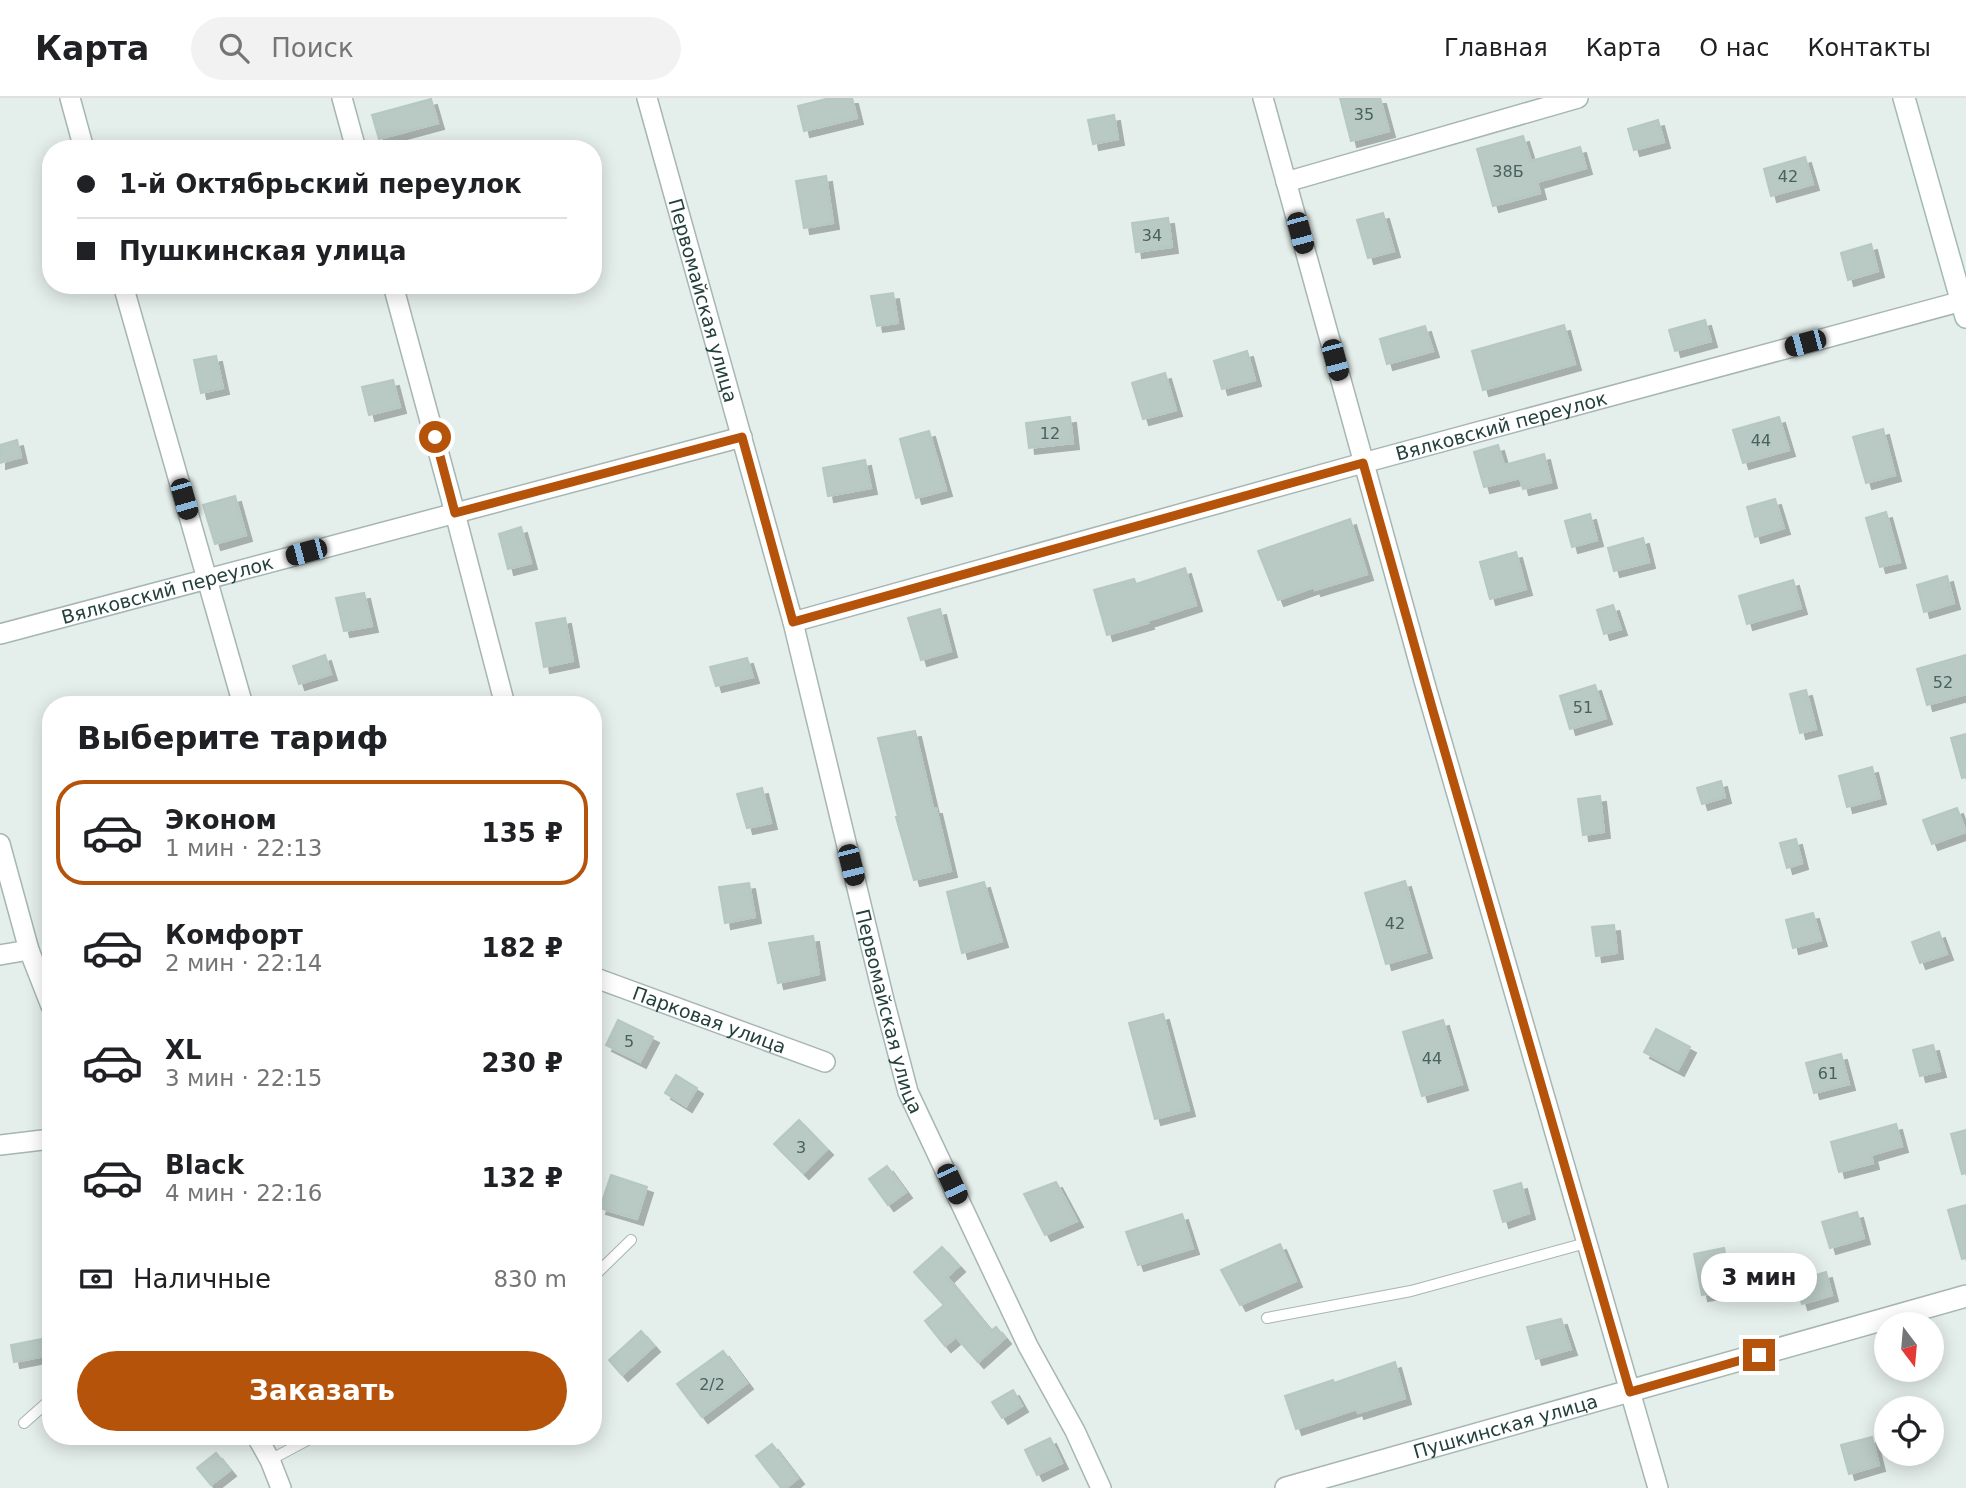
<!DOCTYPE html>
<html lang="ru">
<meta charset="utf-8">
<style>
:root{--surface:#fff;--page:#f2f2f2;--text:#202124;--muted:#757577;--line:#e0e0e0;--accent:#b45309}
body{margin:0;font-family:"DejaVu Sans",sans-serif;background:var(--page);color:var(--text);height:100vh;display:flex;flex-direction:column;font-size:26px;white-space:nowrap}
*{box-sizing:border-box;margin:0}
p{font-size:23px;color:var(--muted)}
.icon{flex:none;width:38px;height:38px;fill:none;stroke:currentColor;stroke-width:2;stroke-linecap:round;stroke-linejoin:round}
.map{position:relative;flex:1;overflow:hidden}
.side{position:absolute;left:42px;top:598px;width:560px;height:749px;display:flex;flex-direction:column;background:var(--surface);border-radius:28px;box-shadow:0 4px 18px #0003}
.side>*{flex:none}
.top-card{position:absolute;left:42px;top:42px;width:560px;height:154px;border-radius:28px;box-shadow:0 4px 18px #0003;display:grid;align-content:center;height:154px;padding:0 35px;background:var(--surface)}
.needle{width:46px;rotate:164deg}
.tools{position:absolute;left:1874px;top:1214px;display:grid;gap:14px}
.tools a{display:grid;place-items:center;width:70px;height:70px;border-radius:50%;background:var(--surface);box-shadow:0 4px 18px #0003;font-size:35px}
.end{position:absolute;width:32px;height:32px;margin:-16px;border:9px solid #b45309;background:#fff;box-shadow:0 0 0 4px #fff}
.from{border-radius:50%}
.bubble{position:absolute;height:49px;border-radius:24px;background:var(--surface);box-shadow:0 4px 18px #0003;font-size:23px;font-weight:700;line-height:49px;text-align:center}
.car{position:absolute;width:21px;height:42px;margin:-21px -10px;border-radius:9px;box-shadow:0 0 5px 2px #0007;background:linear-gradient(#222 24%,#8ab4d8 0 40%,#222 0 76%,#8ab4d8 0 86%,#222 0)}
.top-card b{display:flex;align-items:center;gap:24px;height:66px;font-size:26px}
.top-card b+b{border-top:2px solid var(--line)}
.top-card i{width:18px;height:18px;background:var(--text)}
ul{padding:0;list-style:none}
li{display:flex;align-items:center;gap:21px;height:105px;margin:0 14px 10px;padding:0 21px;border:4px solid transparent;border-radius:28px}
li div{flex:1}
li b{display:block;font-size:26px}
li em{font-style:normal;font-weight:700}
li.active{border-color:var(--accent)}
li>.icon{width:63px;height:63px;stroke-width:1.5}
h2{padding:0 35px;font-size:32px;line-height:84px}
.pay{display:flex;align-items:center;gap:18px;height:77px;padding:0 35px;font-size:26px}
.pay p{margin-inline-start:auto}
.button{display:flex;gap:14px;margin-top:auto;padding:14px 35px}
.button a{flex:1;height:80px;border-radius:42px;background:var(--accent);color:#fff;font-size:28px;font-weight:700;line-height:80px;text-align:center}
header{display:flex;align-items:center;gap:42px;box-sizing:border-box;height:98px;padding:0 35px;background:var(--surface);border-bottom:2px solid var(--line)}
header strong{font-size:33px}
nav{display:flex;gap:38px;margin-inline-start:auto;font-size:24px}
.search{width:490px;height:63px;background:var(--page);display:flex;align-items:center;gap:18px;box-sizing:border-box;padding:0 24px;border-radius:38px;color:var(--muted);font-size:26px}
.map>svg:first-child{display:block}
</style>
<header>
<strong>Карта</strong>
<div class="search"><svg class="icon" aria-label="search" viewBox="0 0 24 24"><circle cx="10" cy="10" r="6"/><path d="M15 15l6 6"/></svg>Поиск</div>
<nav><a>Главная</a><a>Карта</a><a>О нас</a><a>Контакты</a></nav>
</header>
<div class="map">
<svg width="1966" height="1390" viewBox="0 0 1966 1390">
<defs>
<filter id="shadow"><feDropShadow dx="6" dy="6" stdDeviation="0" flood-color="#0004"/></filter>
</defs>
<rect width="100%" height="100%" fill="#e4eeeb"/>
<g fill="#b9c9c4" stroke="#b6c8c3" stroke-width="2" filter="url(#shadow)">
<polygon points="830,0 852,0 857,20 804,33 798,8"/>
<polygon points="1340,0 1380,0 1389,33 1351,43"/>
<polygon points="431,1 438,25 379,41 372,17"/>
<polygon points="1114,17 1118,41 1093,46 1088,22"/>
<polygon points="1658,22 1664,44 1634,52 1628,31"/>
<polygon points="1523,38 1531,63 1580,49 1586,70 1537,84 1540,95 1493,108 1477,51"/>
<polygon points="1805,59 1813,86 1771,98 1764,71"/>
<polygon points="826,78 833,125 804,130 796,83"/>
<polygon points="1383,115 1394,153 1368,160 1357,122"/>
<polygon points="1168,120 1172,149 1136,154 1132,125"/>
<polygon points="1871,146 1878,173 1848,182 1841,155"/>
<polygon points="893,195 898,225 877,228 871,198"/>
<polygon points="1705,222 1711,243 1675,253 1669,232"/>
<polygon points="1564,227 1575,266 1483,292 1472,253"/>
<polygon points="1425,228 1433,253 1387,266 1380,241"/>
<polygon points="1247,253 1255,282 1222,291 1214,263"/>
<polygon points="216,258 223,290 201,295 194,262"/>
<polygon points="1165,275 1176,312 1143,321 1132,285"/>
<polygon points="393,282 400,309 369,317 362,289"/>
<polygon points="1070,319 1073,345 1029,350 1026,325"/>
<polygon points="1779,319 1789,352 1743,365 1733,332"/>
<polygon points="1883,331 1895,377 1866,385 1853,339"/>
<polygon points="929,333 946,392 916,400 900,341"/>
<polygon points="17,342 21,359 0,365 0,347"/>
<polygon points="1498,347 1504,367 1544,356 1551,384 1523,391 1520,380 1484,389 1474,354"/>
<polygon points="865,362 871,390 828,398 823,370"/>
<polygon points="235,398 246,437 215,446 203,407"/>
<polygon points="1775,401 1784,430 1755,439 1747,409"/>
<polygon points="1886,414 1900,464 1880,469 1866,420"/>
<polygon points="1590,416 1597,442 1572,449 1565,423"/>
<polygon points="1350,421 1367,476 1315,492 1314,489 1278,502 1258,453"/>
<polygon points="521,429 531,465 508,471 499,436"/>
<polygon points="1643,440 1649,464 1614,473 1608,450"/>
<polygon points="1516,454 1526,491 1490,501 1480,464"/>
<polygon points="1185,470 1196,507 1147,523 1148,525 1107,537 1094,492 1134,481 1136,486"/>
<polygon points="1947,478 1954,505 1924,514 1917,487"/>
<polygon points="1793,482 1801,510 1747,526 1739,498"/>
<polygon points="364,495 372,528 344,533 336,500"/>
<polygon points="1613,507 1621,531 1604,536 1597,512"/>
<polygon points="940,511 951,553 921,562 908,520"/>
<polygon points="565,520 573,563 544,569 536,525"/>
<polygon points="325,557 331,576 299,586 293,568"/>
<polygon points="1966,557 1966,596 1927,607 1917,571"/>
<polygon points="747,560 753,579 716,588 710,569"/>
<polygon points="1595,587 1606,620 1570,631 1560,598"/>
<polygon points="1806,592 1816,631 1800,635 1790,596"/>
<polygon points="915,633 933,710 936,710 951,773 914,782 896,719 898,719 878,640"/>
<polygon points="1966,636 1966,679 1962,680 1951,640"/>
<polygon points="1872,669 1880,700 1847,709 1839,678"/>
<polygon points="1721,683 1725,699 1702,706 1697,690"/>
<polygon points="762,690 771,725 747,730 737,696"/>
<polygon points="1600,698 1604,734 1583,737 1578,701"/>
<polygon points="1957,710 1966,734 1932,746 1923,722"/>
<polygon points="1796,741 1802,765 1787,770 1780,745"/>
<polygon points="1405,783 1426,854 1386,866 1365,795"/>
<polygon points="984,784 1002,843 962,855 947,794"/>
<polygon points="749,785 755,819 725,825 719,789"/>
<polygon points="1813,815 1821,842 1793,850 1786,822"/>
<polygon points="1614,827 1617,855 1596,858 1592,829"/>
<polygon points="1939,834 1947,856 1920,865 1912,844"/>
<polygon points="813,838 819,876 778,885 769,845"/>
<polygon points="1163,916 1189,1012 1155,1021 1129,925"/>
<polygon points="618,922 653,939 640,964 606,947"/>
<polygon points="1443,922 1462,986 1422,998 1403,934"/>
<polygon points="1656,931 1690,949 1678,972 1644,954"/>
<polygon points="1933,947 1940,973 1920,978 1913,952"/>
<polygon points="1841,956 1849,986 1814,995 1806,965"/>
<polygon points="676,977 697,990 686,1008 665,995"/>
<polygon points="799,1022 827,1051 803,1075 774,1046"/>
<polygon points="1896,1026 1902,1048 1871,1057 1873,1065 1839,1074 1831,1044"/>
<polygon points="1966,1032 1966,1075 1962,1076 1951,1036"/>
<polygon points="887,1068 906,1094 888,1107 869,1081"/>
<polygon points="611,1077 647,1089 637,1121 600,1110"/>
<polygon points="1056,1084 1077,1123 1045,1137 1024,1096"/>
<polygon points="1521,1085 1529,1115 1503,1124 1494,1093"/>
<polygon points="1966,1107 1966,1160 1962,1161 1948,1112"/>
<polygon points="1857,1114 1864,1140 1830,1150 1822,1124"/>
<polygon points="1182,1116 1193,1150 1138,1167 1126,1134"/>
<polygon points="1280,1146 1296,1183 1240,1207 1221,1172"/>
<polygon points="942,1149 959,1168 947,1179 991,1233 996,1229 1005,1240 978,1264 956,1239 945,1248 925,1223 944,1207 914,1174"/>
<polygon points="1724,1150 1732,1192 1702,1197 1694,1156"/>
<polygon points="1826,1174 1832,1197 1802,1206 1795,1183"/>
<polygon points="1561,1221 1571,1251 1536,1261 1527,1229"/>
<polygon points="641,1233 654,1248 622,1277 609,1262"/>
<polygon points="42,1241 45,1258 14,1264 11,1247"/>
<polygon points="723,1253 747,1285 702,1319 677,1286"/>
<polygon points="1395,1264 1405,1300 1358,1315 1357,1311 1296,1331 1285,1298 1333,1282 1334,1285"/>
<polygon points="1013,1292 1022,1308 1002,1320 992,1304"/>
<polygon points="1872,1339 1879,1367 1849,1376 1841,1347"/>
<polygon points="1050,1340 1062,1365 1037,1377 1025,1352"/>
<polygon points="772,1346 798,1380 786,1390 781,1390 756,1358"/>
<polygon points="216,1355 230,1372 211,1387 197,1370"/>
</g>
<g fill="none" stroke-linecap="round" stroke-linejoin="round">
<defs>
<g id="service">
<polyline points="593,1179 631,1142"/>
<polyline points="1267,1220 1411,1193 1586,1145"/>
<polyline points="24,1325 51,1301"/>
<polyline points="270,1362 313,1339"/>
</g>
<g id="minor">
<polyline points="70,0 84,51"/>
<polyline points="342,0 356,51"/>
<path id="s1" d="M647 0 793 524 884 902 908 994 1028 1248 1075 1333 1101 1390"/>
<polyline points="1263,0 1425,586 1658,1390"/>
<polyline points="1286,84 1578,0"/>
<polyline points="123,187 243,607"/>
<polyline points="393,187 455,415 505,607"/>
<path id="s2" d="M793 524 1363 365 1966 202"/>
<path id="s3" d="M0 536 742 339"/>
<polyline points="0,746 29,852 51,908"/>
<polyline points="0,857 29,852"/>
<path id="s4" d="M593 879 825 964"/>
<polyline points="0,1047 51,1041"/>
<polyline points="257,1339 270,1362 281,1390"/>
</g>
<g id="tertiary">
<path id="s5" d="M1286 1390 1966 1198"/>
</g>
<polyline id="secondary" points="1904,0 1966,219"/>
</defs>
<use href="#service" stroke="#a6b6b3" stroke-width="12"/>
<use href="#minor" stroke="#a6b6b3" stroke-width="22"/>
<use href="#tertiary" stroke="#a6b6b3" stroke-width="24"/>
<use href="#secondary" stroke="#a2bab5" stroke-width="24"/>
<use href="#service" stroke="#fff" stroke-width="10"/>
<use href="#minor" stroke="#fff" stroke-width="19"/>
<use href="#tertiary" stroke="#fff" stroke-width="21"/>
<use href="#secondary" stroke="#fff" stroke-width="21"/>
</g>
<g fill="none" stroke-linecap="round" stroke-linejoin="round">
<polyline stroke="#b45309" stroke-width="9" points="435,339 455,415 742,339 793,524 1363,365 1433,613 1630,1294 1759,1257"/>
</g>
<g text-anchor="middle" stroke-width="5" stroke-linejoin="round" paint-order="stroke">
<g font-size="16" fill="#48625e">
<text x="1364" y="22">35</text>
<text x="1508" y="79">38Б</text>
<text x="1788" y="84">42</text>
<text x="1152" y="143">34</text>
<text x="1050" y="341">12</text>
<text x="1761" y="348">44</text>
<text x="1943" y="590">52</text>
<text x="1583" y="615">51</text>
<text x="1395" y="831">42</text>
<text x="629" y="949">5</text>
<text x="1432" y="966">44</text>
<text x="1828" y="981">61</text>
<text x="801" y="1055">3</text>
<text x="712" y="1292">2/2</text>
</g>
<g font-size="19" fill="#23403c" stroke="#f5faf8">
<text dy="7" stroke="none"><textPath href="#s1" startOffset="210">Первомайская улица</textPath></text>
<text dy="7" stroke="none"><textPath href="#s2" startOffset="735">Вялковский переулок</textPath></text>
<text dy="7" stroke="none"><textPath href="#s3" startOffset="173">Вялковский переулок</textPath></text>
<text dy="7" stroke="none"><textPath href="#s1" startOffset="945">Первомайская улица</textPath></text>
<text dy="7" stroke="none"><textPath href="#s4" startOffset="124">Парковая улица</textPath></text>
<text dy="7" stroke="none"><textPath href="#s5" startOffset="228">Пушкинская улица</textPath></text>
</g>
</g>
</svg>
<div class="tools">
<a><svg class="needle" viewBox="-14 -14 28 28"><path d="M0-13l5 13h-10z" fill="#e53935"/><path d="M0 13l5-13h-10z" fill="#757577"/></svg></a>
<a><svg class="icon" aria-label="locate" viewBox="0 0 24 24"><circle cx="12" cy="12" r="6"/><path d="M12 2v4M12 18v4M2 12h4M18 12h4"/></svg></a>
</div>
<i class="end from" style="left:435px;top:339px"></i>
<i class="end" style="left:1759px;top:1257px"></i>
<div class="bubble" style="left:1701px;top:1155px;width:116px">3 мин</div>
<i class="car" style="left:1300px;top:135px;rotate:165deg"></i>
<i class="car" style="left:1805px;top:245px;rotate:255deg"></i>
<i class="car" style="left:1335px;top:262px;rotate:165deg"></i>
<i class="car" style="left:184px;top:401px;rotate:164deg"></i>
<i class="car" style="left:306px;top:454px;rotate:255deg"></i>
<i class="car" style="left:851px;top:767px;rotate:166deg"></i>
<i class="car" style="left:952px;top:1086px;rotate:155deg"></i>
<div class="top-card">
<b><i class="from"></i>1-й Октябрьский переулок</b>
<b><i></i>Пушкинская улица</b>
</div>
<section class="side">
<h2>Выберите тариф</h2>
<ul>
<li class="active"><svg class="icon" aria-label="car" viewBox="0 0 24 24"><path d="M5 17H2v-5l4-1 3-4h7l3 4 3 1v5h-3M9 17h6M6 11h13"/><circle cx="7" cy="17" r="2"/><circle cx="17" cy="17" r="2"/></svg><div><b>Эконом</b><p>1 мин · 22:13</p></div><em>135 ₽</em></li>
<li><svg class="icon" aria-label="car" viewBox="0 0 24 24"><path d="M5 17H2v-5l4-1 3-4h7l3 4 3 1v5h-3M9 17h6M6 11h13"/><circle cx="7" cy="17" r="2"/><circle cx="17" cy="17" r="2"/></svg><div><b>Комфорт</b><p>2 мин · 22:14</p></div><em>182 ₽</em></li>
<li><svg class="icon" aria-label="car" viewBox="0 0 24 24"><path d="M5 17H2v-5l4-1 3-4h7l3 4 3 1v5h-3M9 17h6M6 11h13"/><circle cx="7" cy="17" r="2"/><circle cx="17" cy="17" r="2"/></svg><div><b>XL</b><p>3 мин · 22:15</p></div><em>230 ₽</em></li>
<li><svg class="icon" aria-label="car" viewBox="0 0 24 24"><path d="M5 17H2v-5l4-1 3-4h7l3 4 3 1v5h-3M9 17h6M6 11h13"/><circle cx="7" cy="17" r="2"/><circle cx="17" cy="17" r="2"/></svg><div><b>Black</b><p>4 мин · 22:16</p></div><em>132 ₽</em></li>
</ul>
<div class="pay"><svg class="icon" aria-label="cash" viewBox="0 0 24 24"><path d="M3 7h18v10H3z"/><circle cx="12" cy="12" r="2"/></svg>Наличные<p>830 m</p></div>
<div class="button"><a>Заказать</a></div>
</section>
</div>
